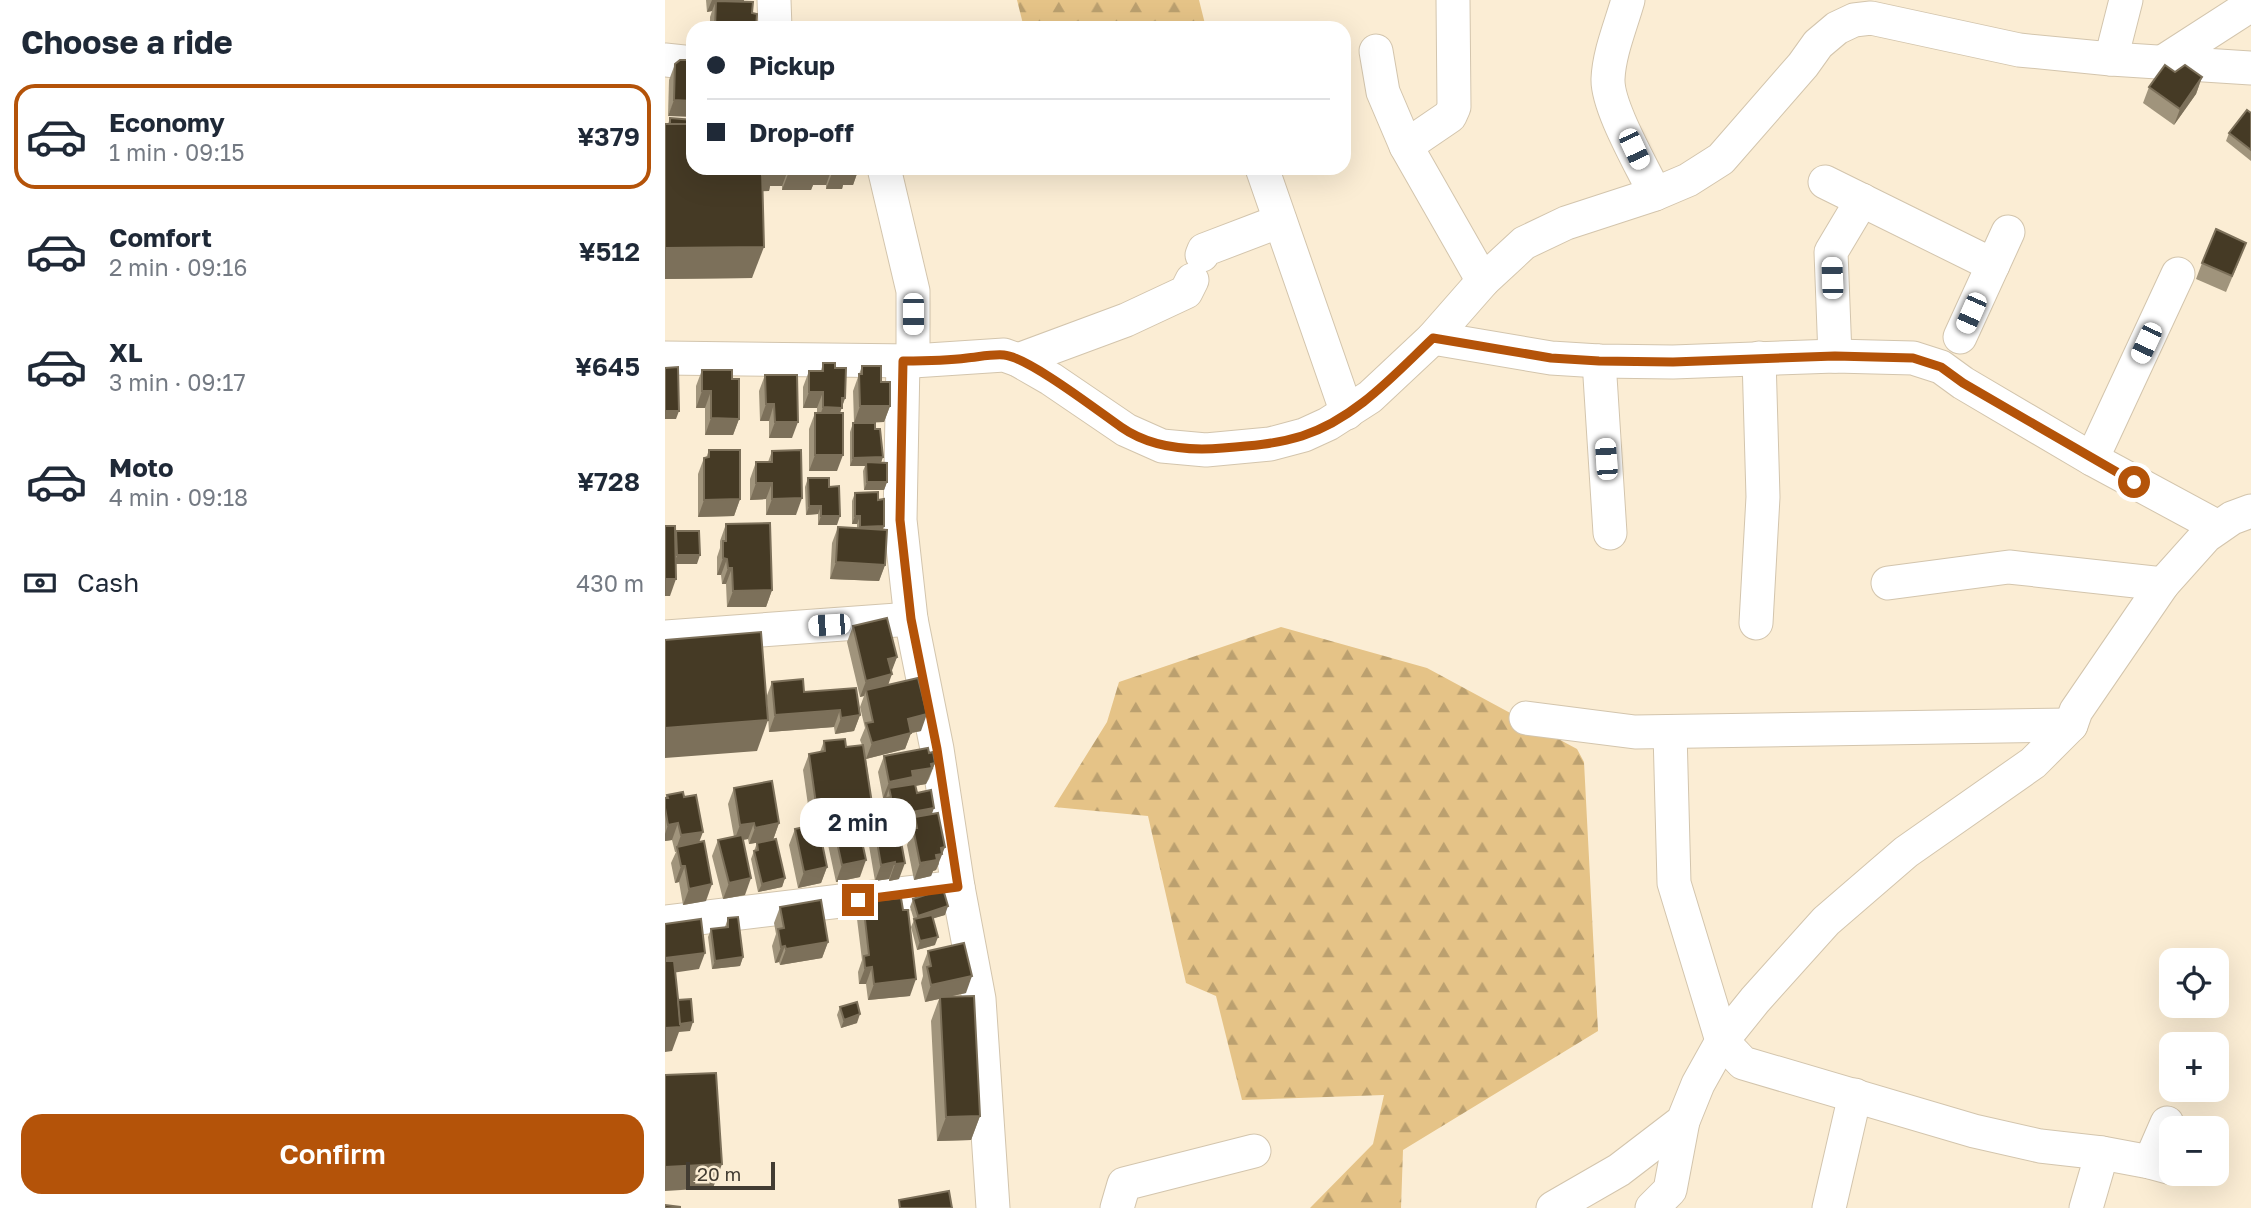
<!DOCTYPE html>
<meta charset="utf-8">
<style>
:root{--surface:#fff;--page:#f6f6f7;--text:#1f2937;--muted:#747a83;--line:#e0e1e3;--accent:#b45309}
body{margin:0;font-family:"Golos Text",sans-serif;background:var(--page);color:var(--text);height:100vh;display:flex;flex-direction:column;font-size:26px;white-space:nowrap}
*{box-sizing:border-box;margin:0}
p{font-size:23px;color:var(--muted)}
.icon{flex:none;width:38px;height:38px;fill:none;stroke:currentColor;stroke-width:2;stroke-linecap:round;stroke-linejoin:round}
.map{position:relative;flex:1;overflow:hidden}
.drawer{display:flex;flex-direction:column;background:var(--surface);width:665px}
.drawer>*{flex:none}
.top-card{position:absolute;left:21px;top:21px;width:665px;height:154px;border-radius:21px;box-shadow:0 7px 28px #0002;display:grid;align-content:center;height:154px;padding:0 21px;background:var(--surface)}
.controls{position:absolute;left:1494px;top:948px;display:grid;gap:14px}
.controls a{display:grid;place-items:center;width:70px;height:70px;border-radius:14px;background:var(--surface);box-shadow:0 7px 28px #0002;font-size:35px}
.scale{position:absolute;left:21px;bottom:18px;width:89px;box-sizing:border-box;padding-left:7px;border:4px solid #423c32;border-top:0;font-size:19px;line-height:24px;white-space:nowrap;color:#423c32;-webkit-text-stroke:5px #fbedd4;paint-order:stroke}
.end{position:absolute;width:32px;height:32px;margin:-16px;border:9px solid #b45309;background:#fff;box-shadow:0 0 0 4px #fff}
.from{border-radius:50%}
.bubble{position:absolute;height:49px;border-radius:21px;background:var(--surface);box-shadow:0 7px 28px #0002;font-size:23px;font-weight:600;line-height:49px;text-align:center}
.car{position:absolute;width:21px;height:42px;margin:-21px -10px;border-radius:9px;box-shadow:0 0 5px 2px #0007;background:linear-gradient(#fff 24%,#345 0 40%,#fff 0 76%,#345 0 86%,#fff 0)}
.top-card b{display:flex;align-items:center;gap:24px;height:66px;font-size:26px}
.top-card b+b{border-top:2px solid var(--line)}
.top-card i{width:18px;height:18px;background:var(--text)}
ul{padding:0;list-style:none}
li{display:flex;align-items:center;gap:21px;height:105px;margin:0 14px 10px;padding:0 7px;border:4px solid transparent;border-radius:21px}
li div{flex:1}
li b{display:block;font-size:26px}
li em{font-style:normal;font-weight:600}
li.current{border-color:var(--accent)}
li>.icon{width:63px;height:63px;stroke-width:1.5}
h2{padding:0 21px;font-size:32px;line-height:84px}
.pay{display:flex;align-items:center;gap:18px;height:77px;padding:0 21px;font-size:26px}
.pay p{margin-inline-start:auto}
.cta{display:flex;gap:14px;margin-top:auto;padding:14px 21px}
.cta a{flex:1;height:80px;border-radius:21px;background:var(--accent);color:#fff;font-size:28px;font-weight:600;line-height:80px;text-align:center}
main{display:flex;flex:1;min-height:0}
.map>svg:first-child{display:block}
</style>
<main>
<section class="drawer">
<h2>Choose a ride</h2>
<ul>
<li class="current"><svg class="icon" aria-label="car" viewBox="0 0 24 24"><path d="M5 17H2v-5l4-1 3-4h7l3 4 3 1v5h-3M9 17h6M6 11h13"/><circle cx="7" cy="17" r="2"/><circle cx="17" cy="17" r="2"/></svg><div><b>Economy</b><p>1 min · 09:15</p></div><em>¥379</em></li>
<li><svg class="icon" aria-label="car" viewBox="0 0 24 24"><path d="M5 17H2v-5l4-1 3-4h7l3 4 3 1v5h-3M9 17h6M6 11h13"/><circle cx="7" cy="17" r="2"/><circle cx="17" cy="17" r="2"/></svg><div><b>Comfort</b><p>2 min · 09:16</p></div><em>¥512</em></li>
<li><svg class="icon" aria-label="car" viewBox="0 0 24 24"><path d="M5 17H2v-5l4-1 3-4h7l3 4 3 1v5h-3M9 17h6M6 11h13"/><circle cx="7" cy="17" r="2"/><circle cx="17" cy="17" r="2"/></svg><div><b>XL</b><p>3 min · 09:17</p></div><em>¥645</em></li>
<li><svg class="icon" aria-label="car" viewBox="0 0 24 24"><path d="M5 17H2v-5l4-1 3-4h7l3 4 3 1v5h-3M9 17h6M6 11h13"/><circle cx="7" cy="17" r="2"/><circle cx="17" cy="17" r="2"/></svg><div><b>Moto</b><p>4 min · 09:18</p></div><em>¥728</em></li>
</ul>
<div class="pay"><svg class="icon" aria-label="cash" viewBox="0 0 24 24"><path d="M3 7h18v10H3z"/><circle cx="12" cy="12" r="2"/></svg>Cash<p>430 m</p></div>
<div class="cta"><a>Confirm</a></div>
</section>
<div class="map">
<svg width="1586" height="1208" viewBox="0 0 1586 1208">
<defs>
<pattern id="forest-firs" width="22" height="20" patternUnits="userSpaceOnUse" patternTransform="scale(1.75)"><rect width="22" height="20" fill="#e5c387"/><path d="M5 1l3.5 6h-7zM16 11l3.5 6h-7z" fill="#bba06f"/></pattern>
</defs>
<rect width="100%" height="100%" fill="#fbedd4"/>
<g fill="url(#forest-firs)">
<polygon points="352,0 534,0 541,28 359,28"/>
<polygon points="616,627 762,668 912,749 919,762 933,1031 738,1150 736,1208 645,1208 708,1144 719,1095 577,1100 551,996 521,983 483,816 389,807 442,722 454,682"/>
</g>
<g fill="none" stroke-linecap="round" stroke-linejoin="round">
<defs>
<g id="minor">
<polyline points="109,0 110,28"/>
<polyline points="788,0 789,107 785,116 741,146 818,281"/>
<path d="M963 0C956 25 944 53 943 79 942 107 977 166 990 194"/>
<polyline points="711,51 718,92 741,146"/>
<polyline points="1446,59 1461,0"/>
<polyline points="0,60 28,63"/>
<polyline points="1499,61 1586,5"/>
<polyline points="219,168 248,291 248,361"/>
<polyline points="597,168 682,413"/>
<polyline points="1160,182 1328,265"/>
<polyline points="537,255 539,250 615,221"/>
<polyline points="1295,337 1343,232"/>
<polyline points="768,338 886,358 934,361 1008,362 1170,356 1248,358 1276,367 1298,383 1427,459 1553,527"/>
<polyline points="1170,356 1166,252 1197,200"/>
<polyline points="0,358 248,361 339,355 353,360 386,379 461,430 497,446 541,450 605,444 639,435 663,424 705,397 768,338 818,281 859,243 901,223 990,194 1023,180 1056,159 1138,65 1153,44 1172,28 1189,20 1206,18 1354,50 1446,59 1586,68"/>
<polyline points="353,360 461,320 521,292 527,280"/>
<polyline points="238,361 235,520 246,619 272,749 293,887 314,999 328,1208"/>
<polyline points="934,361 945,533"/>
<polyline points="1427,459 1513,274"/>
<polyline points="1223,583 1344,567 1498,584"/>
<polyline points="1091,623 1098,497 1094,358"/>
<polyline points="0,637 246,619"/>
<polyline points="861,718 970,732 1406,725"/>
<polyline points="1005,732 1009,883 1057,1041 1078,1063 1309,1131 1375,1146 1437,1153 1485,1162 1507,1168"/>
<polyline points="0,922 293,887"/>
<polyline points="1485,1162 1502,1123"/>
<polyline points="452,1208 459,1184 589,1151"/>
<polyline points="888,1208 954,1170 1018,1121 1033,1084 1057,1041 1090,1000 1161,921 1241,852 1368,763 1406,725 1411,711 1498,584 1541,536 1567,518 1586,511"/>
<polyline points="987,1208 1005,1190 1018,1121"/>
<polyline points="1164,1208 1190,1095"/>
<polyline points="1421,1208 1437,1153"/>
</g>
</defs>
<use href="#minor" stroke="#d3c5ad" stroke-width="35"/>
<use href="#minor" stroke="#fff" stroke-width="33"/>
</g>
<g fill="#a0947c">
<polygon points="41,0 79,0 79,2 87,13 91,28 45,28 45,17 47,11 42,12"/>
<polygon points="28,60 3,116 4,80 10,64"/>
<polygon points="1510,72 1537,77 1531,94 1509,125 1478,103 1484,87"/>
<polygon points="1586,113 1586,161 1561,141 1564,133"/>
<polygon points="5,118 69,170 76,170 76,168 194,168 188,185 178,185 177,189 161,189 161,185 148,185 146,190 117,190 117,186 105,186 104,191 98,191 87,278 0,279 0,124 3,124"/>
<polygon points="1575,259 1561,292 1531,279 1537,263"/>
<polygon points="158,363 170,368 180,398 175,413 172,471 144,471 144,429 150,413 152,413 152,408 138,408 138,387 144,371 156,371"/>
<polygon points="197,366 216,382 225,406 219,422 189,423 188,391"/>
<polygon points="37,370 67,379 74,419 68,435 40,435 40,408 31,408 31,386"/>
<polygon points="100,375 127,438 104,438 104,421 95,421 94,391"/>
<polygon points="188,423 210,429 216,463 222,482 219,490 199,490 198,471 200,466 185,466 185,432"/>
<polygon points="44,450 75,499 69,516 33,517 33,474 39,458 41,458"/>
<polygon points="107,451 131,515 101,515 101,499 85,500 85,479 91,462 103,462"/>
<polygon points="143,478 164,487 172,525 153,525 153,514 141,515 140,487"/>
<polygon points="190,493 213,500 218,530 220,565 214,581 165,579 167,543 173,527 192,528 192,524 187,524 187,501"/>
<polygon points="61,524 107,590 101,607 62,607 61,584 57,584 56,575 52,575 52,557 55,548 55,541"/>
<polygon points="188,626 232,657 226,671 223,685 256,731 246,733 240,749 201,759 208,810 202,827 194,828 195,877 171,882 162,840 165,832 155,833 162,867 156,883 133,888 124,845 130,829 146,826 138,770 144,754 155,752 159,741 181,747 197,745 195,740 200,728 195,707 199,696 195,697 182,642"/>
<polygon points="107,682 139,692 195,715 189,731 170,734 169,727 104,732 102,701 92,751 101,698"/>
<polygon points="264,753 270,763 264,779 261,784 250,786 252,793 267,814 274,864 271,870 268,871 266,876 249,880 242,845 245,838 244,833 246,828 234,830 234,879 224,881 224,879 210,881 203,840 209,824 217,823 216,814 221,798 218,798 213,772 219,756"/>
<polygon points="69,788 114,823 108,840 120,878 117,887 93,892 86,859 92,843 102,841 84,844 83,839 78,840 80,895 58,899 47,856 53,840 69,837 63,804"/>
<polygon points="2,795 19,797 34,842 41,901 18,905 14,882 10,883 6,863 11,852 10,852 7,840 0,841 0,798"/>
<polygon points="248,899 280,915 268,918 270,945 252,950 246,927 249,920 245,907"/>
<polygon points="198,902 245,996 203,1000 201,984 194,984 193,972 197,960 192,919"/>
<polygon points="115,907 163,942 157,958 115,965 114,962 110,963 107,946 111,934 109,923"/>
<polygon points="63,918 78,957 75,966 47,969 43,937 46,929 60,927"/>
<polygon points="263,951 301,993 282,997 315,1116 306,1140 272,1141 266,1021 274,999 260,1002 256,983 258,976 257,967"/>
<polygon points="175,1007 192,1023 176,1028 172,1015"/>
</g>
<g fill="#7c705a">
<polygon points="47,0 79,0 76,10 51,1 47,11 42,12"/>
<polygon points="1537,77 1531,94 1509,125 1515,109"/>
<polygon points="9,100 28,101 28,117 3,116"/>
<polygon points="167,168 161,185 148,185 146,190 117,190 123,174 152,169"/>
<polygon points="194,168 188,185 178,185 177,189 161,189 167,173 183,169"/>
<polygon points="109,170 123,170 117,186 105,186 104,191 83,192 89,175"/>
<polygon points="99,247 87,278 0,279 0,248"/>
<polygon points="37,391 46,391 40,408 31,408"/>
<polygon points="144,392 158,392 152,408 138,408"/>
<polygon points="177,398 180,398 171,424 152,424 158,407"/>
<polygon points="101,404 109,404 104,421 95,421"/>
<polygon points="195,406 225,406 219,422 189,423"/>
<polygon points="0,411 14,411 11,419 0,419"/>
<polygon points="46,418 74,419 68,435 40,435"/>
<polygon points="110,422 133,422 127,438 104,438"/>
<polygon points="150,455 178,455 172,471 144,471"/>
<polygon points="218,457 215,466 201,462 200,466 185,466 188,458"/>
<polygon points="202,482 222,482 219,490 199,490"/>
<polygon points="91,483 107,483 101,499 85,500"/>
<polygon points="137,498 131,515 101,515 107,499"/>
<polygon points="75,499 69,516 33,517 39,500"/>
<polygon points="144,506 156,506 153,514 141,515"/>
<polygon points="156,516 175,516 172,525 153,525"/>
<polygon points="190,516 195,516 192,524 187,524"/>
<polygon points="219,526 216,535 192,535 195,527"/>
<polygon points="12,555 35,555 32,564 9,564"/>
<polygon points="58,558 62,559 56,575 52,575"/>
<polygon points="171,562 220,565 214,581 165,579"/>
<polygon points="63,568 67,568 61,584 57,584"/>
<polygon points="0,579 11,579 5,596 0,596"/>
<polygon points="107,590 101,607 62,607 68,591"/>
<polygon points="232,657 226,673 223,659"/>
<polygon points="227,674 221,691 201,690 199,696 195,697 201,681"/>
<polygon points="175,710 169,727 104,732 110,715"/>
<polygon points="262,714 256,731 246,733 240,749 201,759 207,743 243,719"/>
<polygon points="195,715 189,731 170,734 176,718"/>
<polygon points="103,720 92,751 0,758 0,728"/>
<polygon points="270,763 261,784 244,787 224,788 221,798 218,798 224,782 247,771"/>
<polygon points="269,808 263,825 250,817 246,828 219,832 225,816"/>
<polygon points="208,810 202,827 169,831 168,824 165,832 147,834 153,818"/>
<polygon points="13,823 7,840 0,841 0,834 3,825"/>
<polygon points="89,823 83,839 69,841 75,825"/>
<polygon points="114,823 108,840 84,844 90,828"/>
<polygon points="38,832 32,848 12,847 10,852 16,835"/>
<polygon points="280,847 271,870 268,871 266,876 249,880 255,863 271,855 276,848"/>
<polygon points="201,860 195,877 171,882 177,865"/>
<polygon points="230,862 224,879 210,881 216,865"/>
<polygon points="240,863 234,879 224,881 230,864"/>
<polygon points="16,866 20,866 14,882 10,883"/>
<polygon points="162,867 156,883 133,888 139,872"/>
<polygon points="86,878 80,895 58,899 64,883"/>
<polygon points="120,878 117,887 93,892 97,884"/>
<polygon points="47,884 41,901 18,905 24,889"/>
<polygon points="283,906 280,915 250,924 253,916"/>
<polygon points="273,937 270,945 252,950 255,941"/>
<polygon points="163,942 157,958 115,965 121,949"/>
<polygon points="120,946 114,962 110,963 116,947"/>
<polygon points="40,953 34,969 0,974 0,958"/>
<polygon points="78,957 75,966 47,969 50,961"/>
<polygon points="207,967 201,984 194,984 200,968"/>
<polygon points="307,976 301,993 260,1002 266,985"/>
<polygon points="251,979 245,996 203,1000 209,984"/>
<polygon points="195,1014 192,1023 176,1028 179,1020"/>
<polygon points="28,1022 25,1031 14,1032 7,1051 0,1052 0,1028 9,1025"/>
<polygon points="315,1116 306,1140 272,1141 281,1117"/>
<polygon points="57,1164 48,1188 0,1191 0,1167"/>
</g>
<g fill="#453a25" stroke="#7c705a" stroke-width="2">
<polygon points="51,1 88,2 87,13 92,14 91,28 50,28"/>
<polygon points="15,60 28,60 28,101 9,100 10,64"/>
<polygon points="1500,65 1510,72 1520,65 1537,77 1515,109 1484,87"/>
<polygon points="1582,110 1586,113 1586,150 1564,133"/>
<polygon points="5,118 28,120 28,124 5,124"/>
<polygon points="0,124 28,124 28,168 69,168 69,170 97,170 99,247 0,248"/>
<polygon points="82,168 194,168 183,169 182,172 167,173 167,168 152,169 152,173 123,174 123,170 109,170 110,174 97,175 97,170 82,170"/>
<polygon points="1551,229 1581,243 1567,276 1537,263"/>
<polygon points="158,363 170,363 170,368 181,368 180,398 177,398 177,408 158,407 158,392 144,392 144,371 158,371"/>
<polygon points="197,366 216,366 216,382 225,382 225,406 195,406 194,374 197,374"/>
<polygon points="13,367 14,411 0,411 0,368"/>
<polygon points="37,370 67,370 67,379 74,379 74,419 46,418 46,391 37,391"/>
<polygon points="100,375 132,375 133,422 110,422 109,404 101,404"/>
<rect x="150" y="413" width="28" height="42"/>
<polygon points="188,423 210,423 210,429 215,429 218,457 188,458"/>
<polygon points="44,450 75,450 75,499 39,500 39,458 44,457"/>
<polygon points="136,450 137,498 107,499 107,483 91,483 91,462 107,462 107,451"/>
<polygon points="201,462 222,463 222,482 202,482"/>
<polygon points="143,478 164,478 164,487 174,486 175,516 156,516 156,506 144,506"/>
<polygon points="213,492 213,500 219,499 219,526 195,527 195,516 190,516 190,493"/>
<polygon points="105,523 107,590 68,591 67,568 63,568 62,559 58,558 58,541 61,541 61,524"/>
<polygon points="0,526 10,526 11,579 0,579"/>
<polygon points="173,527 222,530 220,565 171,562"/>
<polygon points="11,531 34,531 35,555 12,555"/>
<polygon points="222,618 232,657 223,659 227,674 201,681 188,626"/>
<polygon points="96,632 103,720 0,728 0,640"/>
<polygon points="253,678 262,714 243,719 246,733 207,743 201,723 208,722 201,690"/>
<polygon points="138,679 139,692 191,688 195,715 176,718 175,710 110,715 107,682"/>
<polygon points="180,739 181,747 198,745 208,810 153,818 144,754 160,751 159,741"/>
<polygon points="263,748 264,753 268,752 270,763 266,764 267,768 247,771 248,777 224,782 219,756"/>
<polygon points="107,781 114,823 90,828 89,823 75,825 69,788"/>
<polygon points="250,784 252,793 266,790 269,808 225,816 222,798 226,797 224,788"/>
<polygon points="18,792 19,797 31,795 38,832 16,835 13,823 3,825 0,808 0,798 3,798 2,795"/>
<polygon points="273,813 280,847 276,848 277,854 271,855 272,860 255,863 248,828 252,828 250,817"/>
<polygon points="192,819 201,860 177,865 168,824"/>
<polygon points="232,820 240,863 230,864 230,862 216,865 209,824"/>
<polygon points="153,824 162,867 139,872 130,829"/>
<polygon points="77,835 86,878 64,883 53,840"/>
<polygon points="111,839 120,878 97,884 89,851 93,850 92,843"/>
<polygon points="39,841 47,884 24,889 20,866 16,866 12,847"/>
<polygon points="278,889 283,906 253,916 248,899"/>
<polygon points="236,898 238,910 243,910 251,979 209,984 207,967 200,968 199,956 204,955 198,902"/>
<polygon points="156,900 163,942 121,949 120,946 116,947 113,929 119,928 115,907"/>
<polygon points="267,915 273,937 255,941 249,919"/>
<polygon points="73,917 78,957 50,961 46,929 63,927 63,918"/>
<polygon points="36,919 40,953 0,958 0,924"/>
<polygon points="299,943 307,976 266,985 262,967 266,966 263,951"/>
<polygon points="0,961 9,961 16,1027 0,1028"/>
<polygon points="309,996 315,1116 281,1117 275,997"/>
<polygon points="26,999 28,1022 15,1024 13,1000"/>
<polygon points="192,1002 195,1014 179,1020 175,1007"/>
<polygon points="51,1073 57,1164 0,1167 0,1075"/>
<polygon points="284,1191 287,1208 235,1208 234,1200"/>
<polygon points="0,1205 15,1207 15,1208 0,1208"/>
</g>
<g fill="none" stroke-linecap="round" stroke-linejoin="round">
<path stroke="#b45309" stroke-width="9" d="M193 900 293 887 272 749 246 619 235 520 238 361C259 361 280 361 302 358 313 357 327 354 339 355 363 357 433 411 456 427 486 448 523 451 558 448 585 446 611 444 637 436 690 419 729 375 768 338L886 358 934 361 1008 362 1170 356 1248 358 1276 367 1298 383 1469 482"/>
</g>
</svg>
<div class="controls">
<a><svg class="icon" aria-label="locate" viewBox="0 0 24 24"><circle cx="12" cy="12" r="6"/><path d="M12 2v4M12 18v4M2 12h4M18 12h4"/></svg></a>
<a>+</a>
<a>−</a>
</div>
<div class="scale">20 m</div>
<i class="end from" style="left:1469px;top:482px"></i>
<i class="end" style="left:193px;top:900px"></i>
<div class="bubble" style="left:135px;top:798px;width:116px">2 min</div>
<i class="car" style="left:969px;top:149px;rotate:155deg"></i>
<i class="car" style="left:1167px;top:278px;rotate:358deg"></i>
<i class="car" style="left:1306px;top:313px;rotate:204deg"></i>
<i class="car" style="left:248px;top:314px;rotate:180deg"></i>
<i class="car" style="left:1481px;top:343px;rotate:205deg"></i>
<i class="car" style="left:941px;top:459px;rotate:356deg"></i>
<i class="car" style="left:164px;top:625px;rotate:266deg"></i>
<div class="top-card">
<b><i class="from"></i>Pickup</b>
<b><i></i>Drop-off</b>
</div>
</div>
</main>
